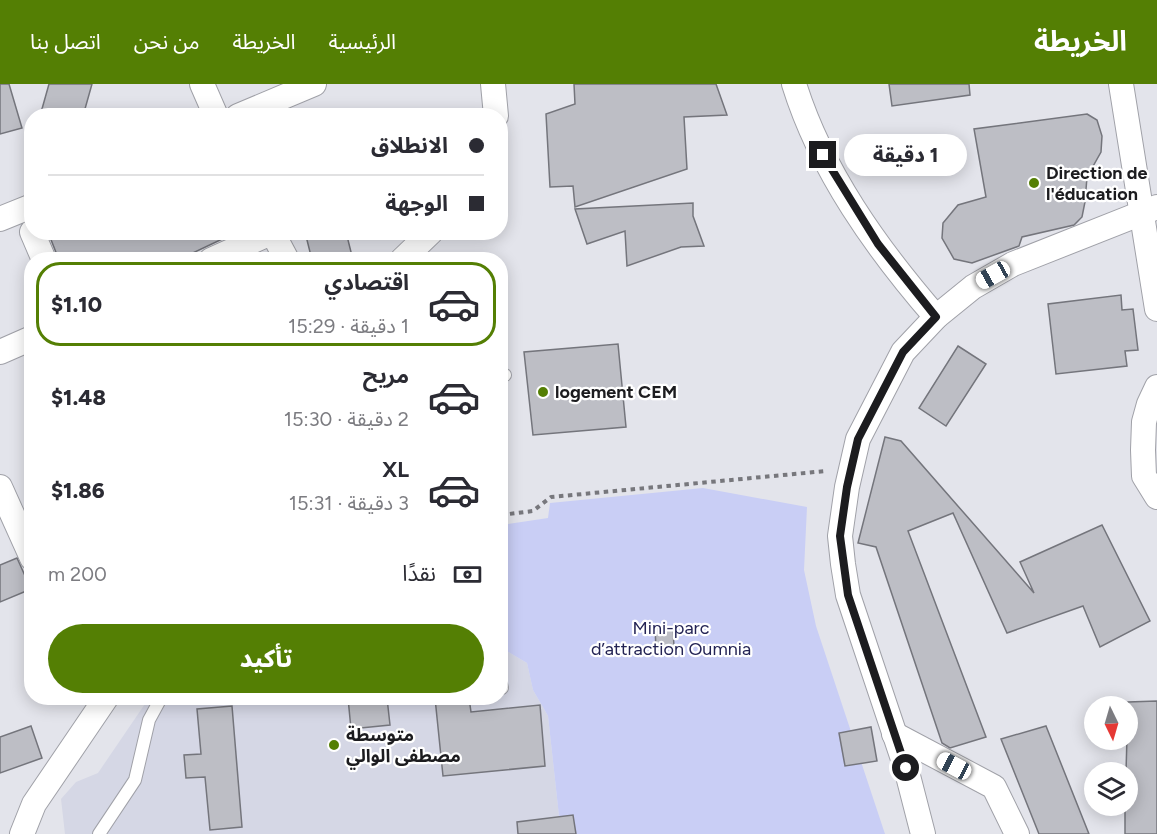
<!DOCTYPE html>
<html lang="ar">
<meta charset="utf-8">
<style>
:root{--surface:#fff;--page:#f2f2f3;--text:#2b2b33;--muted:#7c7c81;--line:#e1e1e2;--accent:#547f04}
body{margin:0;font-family:Figtree,"Noto Sans Arabic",sans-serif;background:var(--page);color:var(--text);direction:rtl;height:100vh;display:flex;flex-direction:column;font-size:22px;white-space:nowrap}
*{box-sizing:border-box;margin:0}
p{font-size:20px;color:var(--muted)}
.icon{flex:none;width:33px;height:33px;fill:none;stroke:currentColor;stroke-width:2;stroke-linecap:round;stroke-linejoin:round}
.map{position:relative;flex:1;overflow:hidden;direction:ltr}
.sheet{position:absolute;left:24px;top:168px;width:484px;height:453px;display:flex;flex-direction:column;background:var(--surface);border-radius:24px;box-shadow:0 3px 15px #0003;direction:rtl}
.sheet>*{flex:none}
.hud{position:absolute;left:24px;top:24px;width:484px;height:132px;border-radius:24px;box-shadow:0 3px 15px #0003;direction:rtl;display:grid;align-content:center;height:132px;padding:0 24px;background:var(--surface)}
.needle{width:39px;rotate:175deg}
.fabs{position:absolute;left:1084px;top:612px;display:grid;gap:12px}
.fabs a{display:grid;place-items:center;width:54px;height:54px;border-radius:50%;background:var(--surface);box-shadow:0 3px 15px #0003;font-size:30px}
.end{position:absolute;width:27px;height:27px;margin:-14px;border:8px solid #1c1c1f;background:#fff;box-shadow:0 0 0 3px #fff}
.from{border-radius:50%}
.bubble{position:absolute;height:42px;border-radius:21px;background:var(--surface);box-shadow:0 3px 15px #0003;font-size:20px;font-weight:800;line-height:42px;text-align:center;direction:rtl}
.car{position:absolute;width:18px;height:36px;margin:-18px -9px;border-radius:8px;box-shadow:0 0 4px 2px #0007;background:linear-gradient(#fff 24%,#345 0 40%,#fff 0 76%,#345 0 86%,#fff 0)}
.hud b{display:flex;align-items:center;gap:21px;height:57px;font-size:22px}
.hud b+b{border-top:2px solid var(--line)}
.hud i{width:15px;height:15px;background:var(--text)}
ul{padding:10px 0 0;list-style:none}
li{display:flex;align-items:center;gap:18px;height:84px;margin:0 12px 9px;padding:0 12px;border:3px solid transparent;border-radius:24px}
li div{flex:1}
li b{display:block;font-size:22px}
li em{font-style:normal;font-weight:800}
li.current{border-color:var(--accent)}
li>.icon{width:54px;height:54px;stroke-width:1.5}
.pay{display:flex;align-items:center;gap:15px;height:66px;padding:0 24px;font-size:22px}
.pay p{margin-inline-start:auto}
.button{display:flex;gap:12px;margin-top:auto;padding:12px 24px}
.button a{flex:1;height:69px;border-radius:36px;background:var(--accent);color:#fff;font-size:24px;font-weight:800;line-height:69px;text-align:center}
header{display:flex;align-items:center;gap:36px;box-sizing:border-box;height:84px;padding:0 30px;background:var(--accent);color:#fff}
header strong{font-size:28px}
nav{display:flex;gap:33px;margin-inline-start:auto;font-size:21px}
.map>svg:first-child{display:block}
</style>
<header>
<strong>الخريطة</strong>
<nav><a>الرئيسية</a><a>الخريطة</a><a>من نحن</a><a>اتصل بنا</a></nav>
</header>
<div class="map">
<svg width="1157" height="750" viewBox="0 0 1157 750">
<rect width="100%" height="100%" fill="#e3e4eb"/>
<polygon fill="#d5d7e5" points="501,548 505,566 527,579 533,606 548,632 561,750 65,750 61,715 76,698 98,689 149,614 501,614"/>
<polygon fill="#c9cef5" points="703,404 807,423 804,486 816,542 885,750 561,750 548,632 533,606 527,579 505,566 501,548 501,441 548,434 550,419"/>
<g fill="#bdbec5" stroke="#74757c" stroke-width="1.5">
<polygon points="0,0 9,0 22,44 0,50"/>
<polygon points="49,0 92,0 83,32 40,32"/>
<polygon points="574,0 716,0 727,31 684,33 687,85 575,123 573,102 550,103 546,30 575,20"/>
<polygon points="889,0 969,0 970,11 892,22"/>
<polygon points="1087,30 1097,36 1102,52 1101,68 1087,93 1085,118 1082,133 1074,141 1022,153 1019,162 972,179 954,175 942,154 943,139 958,121 986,113 974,45"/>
<polygon points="693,119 693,132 704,162 681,163 627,182 625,147 587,160 575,125"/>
<polygon points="48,148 237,148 178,176 59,176"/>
<polygon points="305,148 346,148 353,176 312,176"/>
<polygon points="1121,211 1122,226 1133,225 1138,266 1125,267 1127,282 1056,290 1048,220"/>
<polygon points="618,260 626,343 533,351 524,268"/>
<polygon points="958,262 986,280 946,342 919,324"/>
<polygon points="885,353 901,357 1034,509 1020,478 1102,441 1150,537 1100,563 1083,522 1007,549 953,429 908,447 986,653 950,664 942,659 876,463 858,459"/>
<polygon points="17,474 31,505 0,518 0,481"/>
<polygon points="655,544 673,544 674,563 656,564"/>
<polygon points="348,614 387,614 390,641 351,645"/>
<polygon points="435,614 469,614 471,628 540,621 545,682 443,692"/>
<polygon points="1157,617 1157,750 1125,750 1125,722 1128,722 1128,688 1126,688 1128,618"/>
<polygon points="232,622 242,743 210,746 205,693 186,694 184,671 201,670 197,625"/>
<polygon points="31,642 42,674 0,689 0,653"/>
<polygon points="1046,642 1089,750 1039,750 1001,655"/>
<polygon points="871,643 877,677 845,682 839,649"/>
<polygon points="573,731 576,750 518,750 517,738"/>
</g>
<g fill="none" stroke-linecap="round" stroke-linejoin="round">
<defs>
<g id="lane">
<polyline points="501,291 505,291"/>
<polyline points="501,600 502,604"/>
<polyline points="99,750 135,696 149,636 161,614"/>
</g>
<g id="street">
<polyline points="202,0 216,32"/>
<polyline points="493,0 496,32"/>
<path d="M794 0C821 87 877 165 936 233"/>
<polyline points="1121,0 1157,225"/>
<polyline points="238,32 314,0"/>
<polyline points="0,135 32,122"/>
<polyline points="32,148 44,176"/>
<polyline points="272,148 287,176"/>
<polyline points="211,176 273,148"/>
<polyline points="402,176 431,148"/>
<polyline points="0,268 32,254"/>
<polyline points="1157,303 1149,320 1144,338 1143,366 1144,392 1157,413"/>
<polyline points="0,403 32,474"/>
<polyline points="894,650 994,703 1017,750"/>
<polyline points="22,750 34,720 106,614"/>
<polyline points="923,750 906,684 848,511 843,480 840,452 847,403 858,355 903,268 936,233 973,203 1013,180 1157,123"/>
</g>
</defs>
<use href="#lane" stroke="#a0a1a8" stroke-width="14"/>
<use href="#street" stroke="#a0a1a8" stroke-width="26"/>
<polyline stroke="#77777c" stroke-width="4" stroke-dasharray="4.5 4.5" stroke-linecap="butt" points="501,431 533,427 551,413 826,387"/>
<use href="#lane" stroke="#fff" stroke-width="12"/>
<use href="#street" stroke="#fff" stroke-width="24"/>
</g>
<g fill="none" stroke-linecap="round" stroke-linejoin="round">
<polyline stroke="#1c1c1f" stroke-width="8" points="823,71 878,160 936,233 903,268 858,355 847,403 840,452 848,511 906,684"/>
</g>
<g fill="#547f04" stroke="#fff" stroke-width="2">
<circle cx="1034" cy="99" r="6"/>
<circle cx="543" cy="308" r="6"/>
<circle cx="334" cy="661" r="6"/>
</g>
<g text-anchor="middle" stroke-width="4.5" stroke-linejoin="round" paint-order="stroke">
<g font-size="18" font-weight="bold" fill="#1c1c1f" stroke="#fff" text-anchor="start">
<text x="1046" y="95">Direction de<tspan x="1046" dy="21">l'éducation</tspan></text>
<text x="555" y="314">logement CEM</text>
<text x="346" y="657">متوسطة<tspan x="346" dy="21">مصطفى الوالي</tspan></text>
</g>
<g font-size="18" fill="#232354" stroke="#fff">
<text x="671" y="550">Mini-parc<tspan x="671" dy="21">d’attraction Oumnia</tspan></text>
</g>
</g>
</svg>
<div class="fabs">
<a><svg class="needle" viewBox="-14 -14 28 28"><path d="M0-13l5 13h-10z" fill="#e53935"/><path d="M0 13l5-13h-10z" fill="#7c7c81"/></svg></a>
<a><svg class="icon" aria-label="layers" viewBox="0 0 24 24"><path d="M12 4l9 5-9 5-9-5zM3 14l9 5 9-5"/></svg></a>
</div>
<i class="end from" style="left:906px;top:684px"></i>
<i class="end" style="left:823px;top:71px"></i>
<div class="bubble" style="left:844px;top:50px;width:123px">1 دقيقة</div>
<i class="car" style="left:993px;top:191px;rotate:241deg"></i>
<i class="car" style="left:954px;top:682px;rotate:298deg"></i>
<div class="hud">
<b><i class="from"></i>الانطلاق</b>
<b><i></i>الوجهة</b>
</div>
<section class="sheet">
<ul>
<li class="current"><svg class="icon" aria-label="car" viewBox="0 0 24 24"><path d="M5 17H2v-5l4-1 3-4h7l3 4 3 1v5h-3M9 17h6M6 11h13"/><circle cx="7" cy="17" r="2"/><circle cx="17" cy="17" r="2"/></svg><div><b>اقتصادي</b><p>1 دقيقة · 15:29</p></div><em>$1.10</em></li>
<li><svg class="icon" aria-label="car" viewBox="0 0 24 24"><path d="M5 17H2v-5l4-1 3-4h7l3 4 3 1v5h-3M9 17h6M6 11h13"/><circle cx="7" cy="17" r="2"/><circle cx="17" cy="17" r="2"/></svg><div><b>مريح</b><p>2 دقيقة · 15:30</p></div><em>$1.48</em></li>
<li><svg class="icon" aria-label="car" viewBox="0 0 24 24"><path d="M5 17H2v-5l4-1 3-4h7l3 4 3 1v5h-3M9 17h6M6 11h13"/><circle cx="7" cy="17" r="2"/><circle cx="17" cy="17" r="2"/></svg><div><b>XL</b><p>3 دقيقة · 15:31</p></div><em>$1.86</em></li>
</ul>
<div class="pay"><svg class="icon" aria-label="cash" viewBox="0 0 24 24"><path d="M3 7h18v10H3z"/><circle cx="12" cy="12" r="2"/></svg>نقدًا<p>200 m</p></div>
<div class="button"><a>تأكيد</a></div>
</section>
</div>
